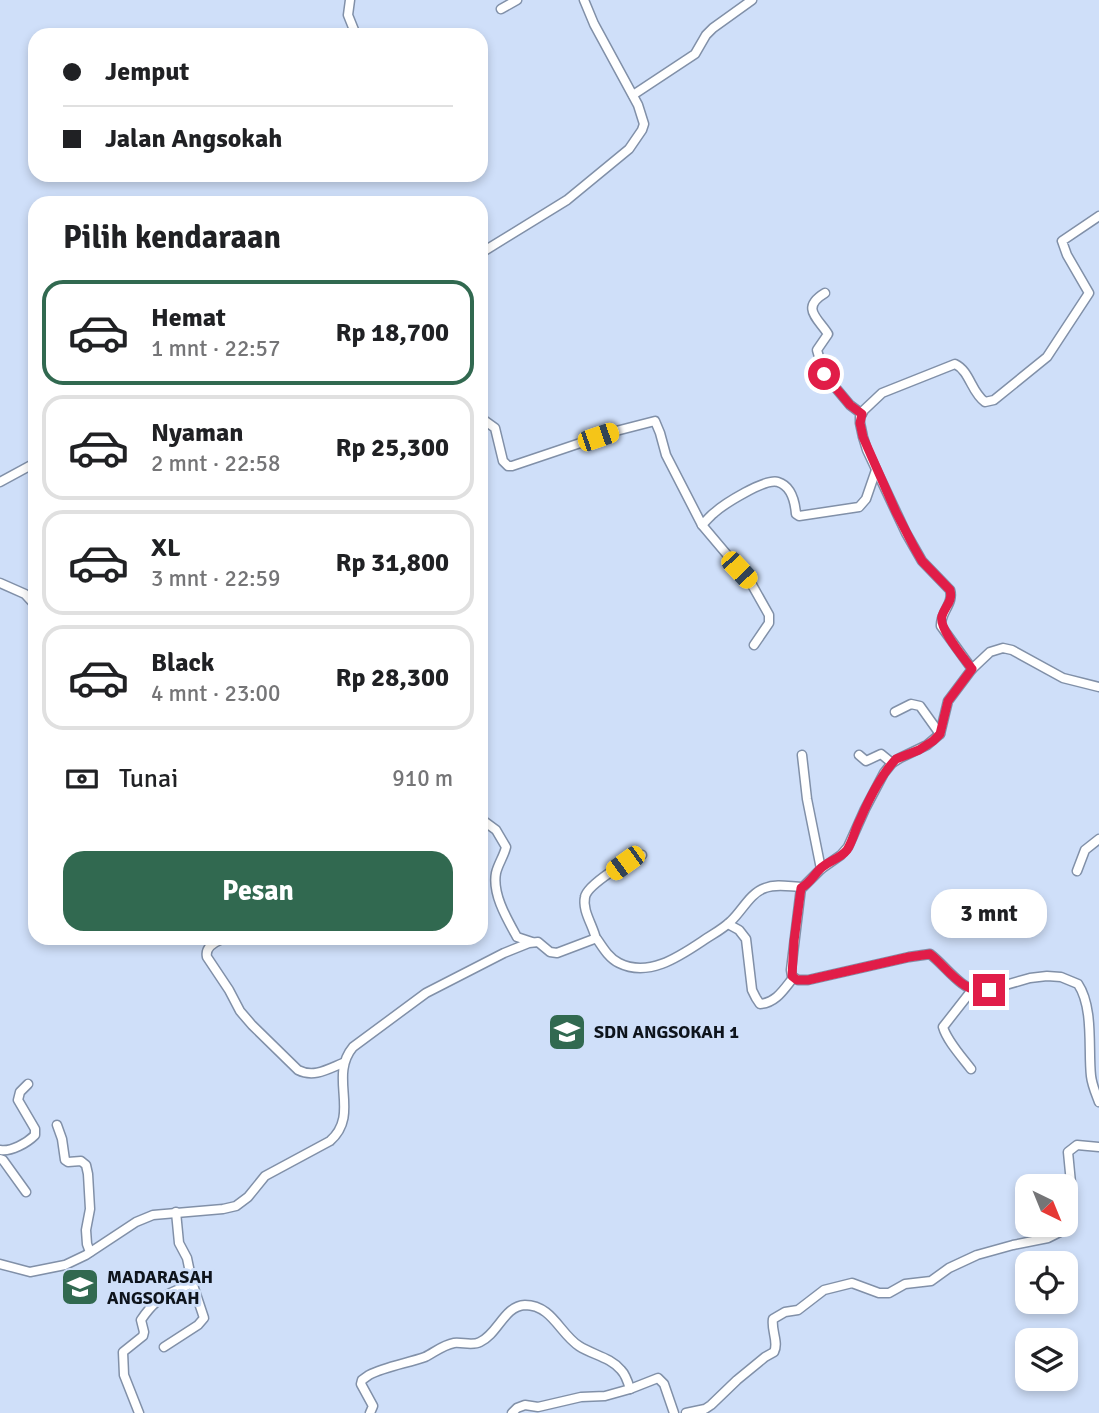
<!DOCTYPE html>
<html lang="id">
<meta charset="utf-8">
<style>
:root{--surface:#fff;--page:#f6f6f6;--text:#202124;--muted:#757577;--line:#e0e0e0;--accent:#316950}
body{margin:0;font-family:Signika,sans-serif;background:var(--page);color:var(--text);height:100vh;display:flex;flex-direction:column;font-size:26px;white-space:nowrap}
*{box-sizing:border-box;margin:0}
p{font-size:23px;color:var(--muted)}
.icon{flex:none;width:38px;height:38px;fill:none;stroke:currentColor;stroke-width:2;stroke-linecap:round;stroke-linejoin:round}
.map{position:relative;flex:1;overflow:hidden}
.details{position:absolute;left:28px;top:196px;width:460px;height:749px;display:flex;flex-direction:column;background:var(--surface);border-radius:21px;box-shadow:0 4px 10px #0003}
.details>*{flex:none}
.banner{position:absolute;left:28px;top:28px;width:460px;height:154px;border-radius:21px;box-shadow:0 4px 10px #0003;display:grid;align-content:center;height:154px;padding:0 35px;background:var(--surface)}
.needle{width:46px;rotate:137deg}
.buttons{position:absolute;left:1015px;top:1174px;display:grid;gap:14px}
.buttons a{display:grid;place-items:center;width:63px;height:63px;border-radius:14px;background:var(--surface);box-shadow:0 4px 10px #0003;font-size:35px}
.end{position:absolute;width:32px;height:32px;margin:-16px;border:9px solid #e11d48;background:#fff;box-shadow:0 0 0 4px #fff}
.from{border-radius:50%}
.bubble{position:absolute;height:49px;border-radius:21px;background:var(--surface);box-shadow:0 4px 10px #0003;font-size:23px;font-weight:800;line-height:49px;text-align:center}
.car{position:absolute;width:21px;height:42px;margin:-21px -10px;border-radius:9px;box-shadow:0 0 5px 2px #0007;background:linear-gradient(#f5c518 24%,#345 0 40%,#f5c518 0 76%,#345 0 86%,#f5c518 0)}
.banner b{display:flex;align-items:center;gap:24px;height:66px;font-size:26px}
.banner b+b{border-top:2px solid var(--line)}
.banner i{width:18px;height:18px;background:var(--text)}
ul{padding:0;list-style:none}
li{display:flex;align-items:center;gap:21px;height:105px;margin:0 14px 10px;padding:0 21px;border:4px solid var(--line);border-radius:21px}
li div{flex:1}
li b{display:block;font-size:26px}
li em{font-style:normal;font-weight:800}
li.selected{border-color:var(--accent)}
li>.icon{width:63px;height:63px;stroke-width:1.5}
h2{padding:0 35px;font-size:32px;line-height:84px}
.pay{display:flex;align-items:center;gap:18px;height:77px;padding:0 35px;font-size:26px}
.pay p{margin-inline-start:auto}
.cta{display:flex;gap:14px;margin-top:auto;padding:14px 35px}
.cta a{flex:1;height:80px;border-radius:21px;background:var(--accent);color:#fff;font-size:28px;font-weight:800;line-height:80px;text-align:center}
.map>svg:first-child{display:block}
</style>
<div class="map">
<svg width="1099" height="1413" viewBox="0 0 1099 1413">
<rect width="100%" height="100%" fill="#cfdff9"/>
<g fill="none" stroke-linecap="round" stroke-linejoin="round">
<defs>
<g id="minor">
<polyline points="350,0 348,15 356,35"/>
<polyline points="501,9 517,0"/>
<polyline points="633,95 695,54 706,35 713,28 752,0"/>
<polyline points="481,253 567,200 629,149 642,130 644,124 638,105 594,24 584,0"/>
<path d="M825 293C800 308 818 318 828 334L817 350 824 374 850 405 862 414"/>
<polyline points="481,418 495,428 503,461 508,466 512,466 616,431 655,421 660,433 666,455 702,525 751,583 769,615 769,623 754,645"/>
<polyline points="0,482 35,463"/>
<path d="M702 525C706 521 710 516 714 513 724 504 765 478 778 482 791 486 795 502 796 514L799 516 859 507 866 499 876 470"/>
<polyline points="0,583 25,594 35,605"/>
<path d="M972 669 941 626C940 612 954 604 950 590L922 561 906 533 867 450 863 437 860 423V417L864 410 882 393 955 364C970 371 971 392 985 402L994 400 1047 357 1089 293 1067 255 1062 241 1099 216"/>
<polyline points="895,712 911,704 920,706 940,734"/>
<polyline points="802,755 807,799 821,869"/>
<polyline points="859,755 866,761 881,754 892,763"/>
<path d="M481 819 496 830 506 847C504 856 498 864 496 873 492 894 507 919 517 937L532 942"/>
<polyline points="1077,871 1085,850 1099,839"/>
<path d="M801 888 791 970 792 976 798 980H808L909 957 930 954C946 966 960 989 981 992L1030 978 1047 976 1061 977 1078 984C1094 1008 1088 1050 1091 1076 1092 1085 1096 1094 1099 1102"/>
<path d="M728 924 739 930 746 939 752 990 756 998 760 1004C776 1003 784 989 793 978"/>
<path d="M596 939C593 925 582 911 585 897 587 885 630 858 642 855"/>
<path d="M220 940C213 943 205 948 207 957L229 990 240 1011 252 1025 298 1070C314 1078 328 1069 343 1063"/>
<path d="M971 1069C962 1057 947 1041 943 1027L972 990"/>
<polyline points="57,1125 62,1139 65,1160 68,1162 81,1161 86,1165 88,1174 90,1209 86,1230 87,1244 90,1252"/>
<path d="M0 1150C11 1152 27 1143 35 1135V1129L18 1100 20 1092 28 1084"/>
<polyline points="0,1159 3,1160 26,1192"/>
<polyline points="1066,1209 1071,1183 1068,1152 1077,1145 1099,1147"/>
<path d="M0 1264 30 1272 65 1265 86 1255 136 1222 153 1215 223 1209 236 1206 248 1197 265 1176 330 1141C361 1114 328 1077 353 1047L426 993 504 953 529 943 538 942 550 952 557 953 594 939H597C603 948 609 958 619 963 649 978 680 956 704 940 713 934 723 929 731 921 742 911 750 893 765 888 777 883 791 887 803 887L821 869 841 855 848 847 865 809 884 773 892 763 900 758 927 745 940 734 948 701 972 669 990 652 1003 648 1012 650 1063 678 1099 687"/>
<polyline points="164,1347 198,1325 204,1318 192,1282"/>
<path d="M139 1413 124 1375 123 1352 143 1336 144 1332 141 1320C151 1305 160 1297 177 1290 183 1287 187 1287 192 1282L187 1258 179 1243 176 1212"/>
<path d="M370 1413 373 1406 361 1384 362 1380 369 1375C384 1367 408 1363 425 1357 435 1352 443 1345 454 1343 462 1342 473 1346 480 1342 498 1334 504 1306 525 1305 552 1305 560 1334 579 1346 593 1355 610 1357 621 1370 626 1375 628 1382 630 1389"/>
<polyline points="512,1413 517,1408 525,1405 538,1407 581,1397 605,1396 630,1389 658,1378 664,1384 674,1413"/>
<path d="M686 1413 705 1409 711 1405 737 1380 765 1357 774 1352C779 1342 771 1331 773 1319L785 1312 798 1310 824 1290 852 1283 879 1293H889L905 1284 931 1281 949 1268 977 1255 1013 1245 1048 1238 1060 1232 1063 1225"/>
</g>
</defs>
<use href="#minor" stroke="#8190a8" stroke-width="11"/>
<use href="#minor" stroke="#fff" stroke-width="8"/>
</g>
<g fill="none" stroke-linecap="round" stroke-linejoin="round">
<path stroke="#e11d48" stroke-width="9" d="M824 374 850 405 862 414 860 423 863 437 896 512 914 547 922 561 950 590C953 602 945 606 942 616 938 628 964 658 972 669L948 701 940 734 933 741 919 750 896 759C880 776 869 799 860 820 855 829 853 841 847 850 840 859 828 861 820 869 814 875 810 883 801 888L794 941 792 976 797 980H808L909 957 930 954C947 967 964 996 989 990"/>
</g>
<defs>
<symbol id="school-square" viewBox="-11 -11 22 22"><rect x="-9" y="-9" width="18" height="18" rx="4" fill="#316950" stroke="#cfdff9"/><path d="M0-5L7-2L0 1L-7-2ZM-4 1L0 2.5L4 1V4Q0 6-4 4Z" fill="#fff"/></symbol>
</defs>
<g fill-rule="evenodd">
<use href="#school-square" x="545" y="1010" width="44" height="44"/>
<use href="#school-square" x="58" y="1265" width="44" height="44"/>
</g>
<g text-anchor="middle" stroke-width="6" stroke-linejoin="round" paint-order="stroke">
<g font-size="18" font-weight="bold" fill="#0e141c" stroke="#cfdff9" text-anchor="start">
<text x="594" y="1038">SDN ANGSOKAH 1</text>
<text x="107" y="1283">MADARASAH<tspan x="107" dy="21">ANGSOKAH</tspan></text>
</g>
</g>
</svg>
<div class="buttons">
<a><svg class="needle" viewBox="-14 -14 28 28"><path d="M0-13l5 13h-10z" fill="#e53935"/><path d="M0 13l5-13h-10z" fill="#757577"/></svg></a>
<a><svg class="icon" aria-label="locate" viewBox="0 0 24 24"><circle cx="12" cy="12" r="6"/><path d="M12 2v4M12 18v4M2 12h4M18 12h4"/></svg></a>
<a><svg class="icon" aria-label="layers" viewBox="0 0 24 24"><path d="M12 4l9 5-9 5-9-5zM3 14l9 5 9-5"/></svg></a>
</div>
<i class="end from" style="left:824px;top:374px"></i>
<i class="end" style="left:989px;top:990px"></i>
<div class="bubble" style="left:931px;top:889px;width:116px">3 mnt</div>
<i class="car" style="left:598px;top:437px;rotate:71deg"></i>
<i class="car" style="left:739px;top:570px;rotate:137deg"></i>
<i class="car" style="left:625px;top:863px;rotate:234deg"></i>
<div class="banner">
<b><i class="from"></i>Jemput</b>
<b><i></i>Jalan Angsokah</b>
</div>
<section class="details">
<h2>Pilih kendaraan</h2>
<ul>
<li class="selected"><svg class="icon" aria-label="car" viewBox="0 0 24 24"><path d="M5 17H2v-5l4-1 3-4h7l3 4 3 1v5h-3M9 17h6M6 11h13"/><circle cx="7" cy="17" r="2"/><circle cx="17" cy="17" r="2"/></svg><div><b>Hemat</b><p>1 mnt · 22:57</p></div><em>Rp 18,700</em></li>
<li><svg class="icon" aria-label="car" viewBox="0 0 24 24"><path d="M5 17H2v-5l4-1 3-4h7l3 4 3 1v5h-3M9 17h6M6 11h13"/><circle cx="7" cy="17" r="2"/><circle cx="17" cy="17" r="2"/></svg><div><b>Nyaman</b><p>2 mnt · 22:58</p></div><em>Rp 25,300</em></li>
<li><svg class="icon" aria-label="car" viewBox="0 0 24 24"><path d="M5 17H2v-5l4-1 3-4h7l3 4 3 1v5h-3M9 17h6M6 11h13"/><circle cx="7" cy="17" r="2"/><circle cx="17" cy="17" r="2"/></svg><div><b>XL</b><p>3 mnt · 22:59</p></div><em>Rp 31,800</em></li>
<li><svg class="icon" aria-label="car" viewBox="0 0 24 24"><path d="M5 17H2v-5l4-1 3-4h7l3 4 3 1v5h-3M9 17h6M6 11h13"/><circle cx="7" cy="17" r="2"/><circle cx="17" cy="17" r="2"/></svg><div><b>Black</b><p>4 mnt · 23:00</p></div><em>Rp 28,300</em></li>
</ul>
<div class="pay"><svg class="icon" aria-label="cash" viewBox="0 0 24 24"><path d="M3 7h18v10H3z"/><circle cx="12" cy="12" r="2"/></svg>Tunai<p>910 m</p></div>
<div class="cta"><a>Pesan</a></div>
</section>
</div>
